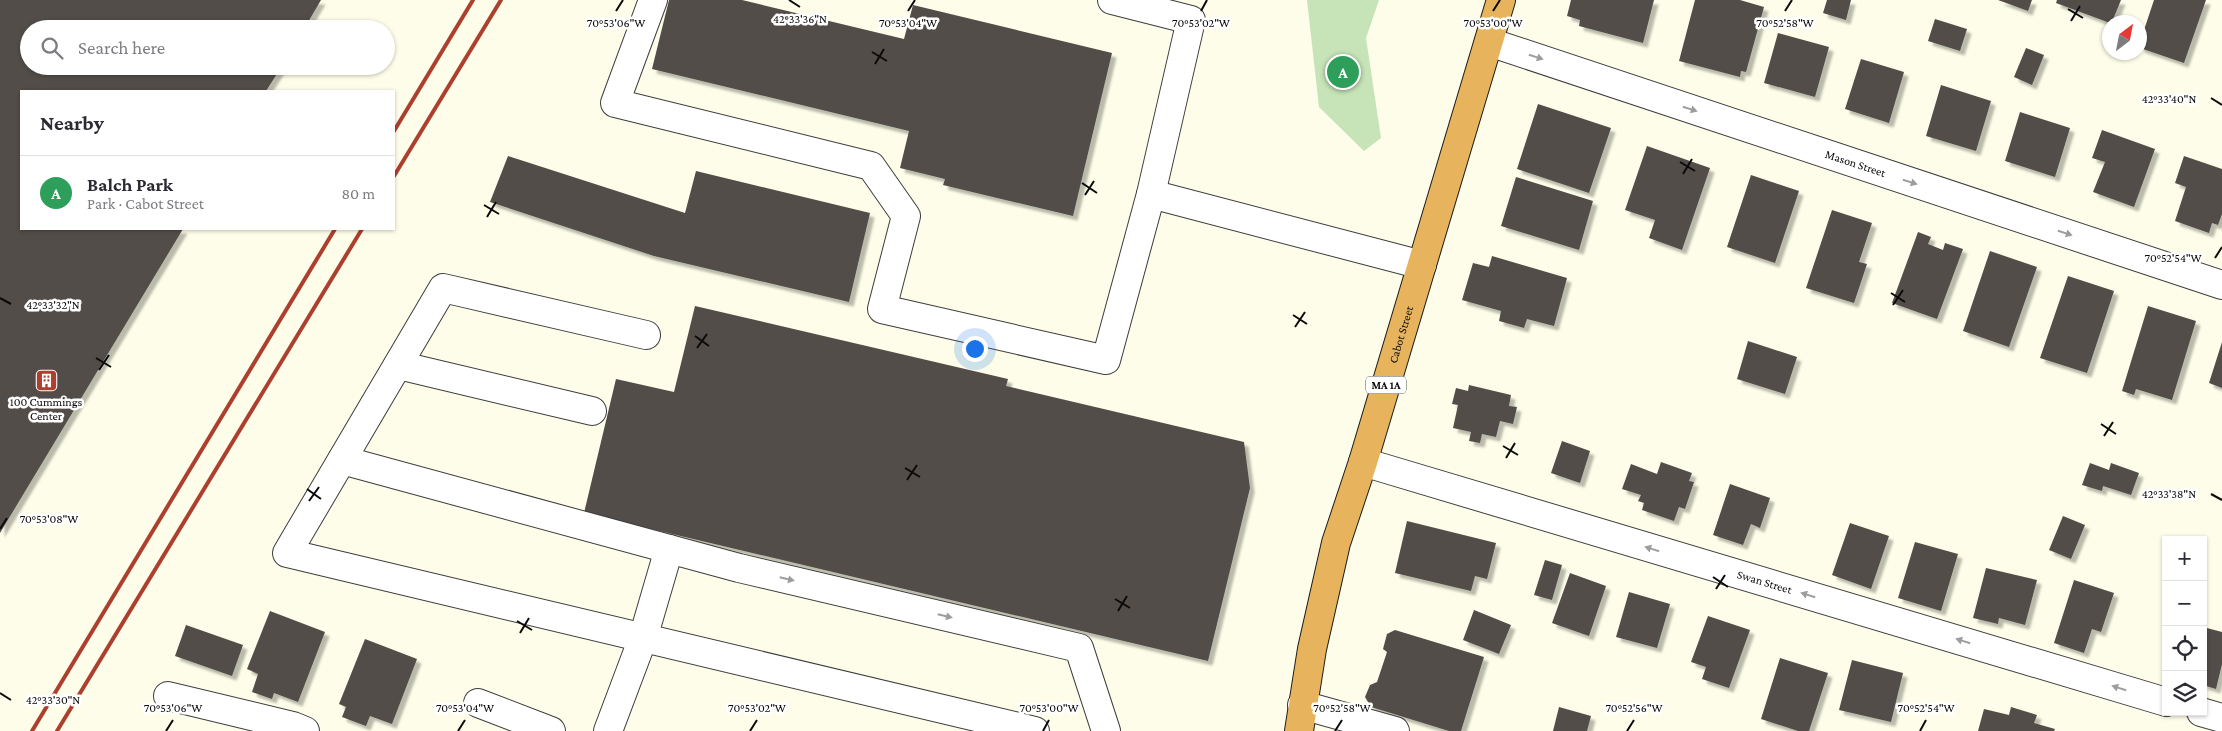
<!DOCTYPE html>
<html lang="en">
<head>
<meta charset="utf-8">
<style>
  :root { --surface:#fff; --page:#f7f7f7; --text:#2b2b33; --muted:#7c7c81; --line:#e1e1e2; --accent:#2563eb }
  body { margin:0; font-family:"Crimson Pro",serif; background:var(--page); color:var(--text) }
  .controls { position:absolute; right:15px; bottom:15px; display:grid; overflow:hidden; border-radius:0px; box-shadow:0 1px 4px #0004 }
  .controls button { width:45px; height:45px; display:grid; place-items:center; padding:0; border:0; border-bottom:1px solid var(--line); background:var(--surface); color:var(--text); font:25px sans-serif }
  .compass { position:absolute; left:2102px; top:15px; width:45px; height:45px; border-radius:50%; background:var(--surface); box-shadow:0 1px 4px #0004; rotate:32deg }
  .you { position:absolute; left:974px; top:348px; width:18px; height:18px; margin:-12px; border:4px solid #fff; border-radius:50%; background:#1a73e8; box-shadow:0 0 0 8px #1a73e833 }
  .badge { display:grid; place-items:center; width:32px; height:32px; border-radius:50%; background:var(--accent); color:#fff; font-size:16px; font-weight:700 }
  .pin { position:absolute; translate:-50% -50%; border:2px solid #fff; box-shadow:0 1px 5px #0006 }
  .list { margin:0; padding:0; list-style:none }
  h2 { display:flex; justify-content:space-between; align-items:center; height:65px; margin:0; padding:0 20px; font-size:21px }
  h2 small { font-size:16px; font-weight:400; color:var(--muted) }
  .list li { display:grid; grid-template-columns:32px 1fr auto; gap:15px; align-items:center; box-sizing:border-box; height:75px; padding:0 20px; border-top:1px solid var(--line) }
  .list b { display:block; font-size:19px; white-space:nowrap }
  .list p { margin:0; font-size:16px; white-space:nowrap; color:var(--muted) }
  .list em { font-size:16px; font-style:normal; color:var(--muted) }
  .icon { flex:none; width:28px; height:28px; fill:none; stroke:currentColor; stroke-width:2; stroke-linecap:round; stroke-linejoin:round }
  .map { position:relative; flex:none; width:2222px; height:731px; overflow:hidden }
  .search { position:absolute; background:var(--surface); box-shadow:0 1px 4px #0004; left:20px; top:20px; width:375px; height:55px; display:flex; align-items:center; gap:12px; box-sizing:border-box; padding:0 18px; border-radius:28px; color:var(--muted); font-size:19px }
  .panel { position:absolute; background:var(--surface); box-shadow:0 1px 4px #0004; left:20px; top:90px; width:375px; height:140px; border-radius:0px }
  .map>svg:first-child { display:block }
  .green { fill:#c6e4b7 }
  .building { fill:#524d48; filter:url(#shadow) }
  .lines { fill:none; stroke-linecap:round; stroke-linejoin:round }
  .minor-casing { stroke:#3d3d3d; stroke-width:30 }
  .highway-casing { stroke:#1b1b1b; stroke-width:30 }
  .minor { stroke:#fff; stroke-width:28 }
  .highway { stroke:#e7b45d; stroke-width:28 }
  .rail { stroke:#ad3f2f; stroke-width:4 }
  .oneway { fill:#9d9d9d }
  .ticks { fill:none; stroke:#0a0a0a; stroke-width:2 }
  .labels { text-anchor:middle; stroke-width:5; stroke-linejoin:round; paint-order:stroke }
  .shield { fill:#fff; stroke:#545454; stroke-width:1 }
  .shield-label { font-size:11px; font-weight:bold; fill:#0a0a0a }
  .street-label { font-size:12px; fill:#0a0a0a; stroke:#fff }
  .poi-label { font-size:12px; fill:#0a0a0a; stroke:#fff }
  .ticks-label { font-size:12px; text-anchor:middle; fill:#0a0a0a; stroke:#fff; stroke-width:5; stroke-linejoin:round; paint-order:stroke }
</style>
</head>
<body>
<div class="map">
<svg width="2222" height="731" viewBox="0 0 2222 731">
  <defs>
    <filter id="shadow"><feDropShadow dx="4.5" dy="4.5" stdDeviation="1" flood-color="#0004"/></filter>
  </defs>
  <rect width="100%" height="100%" fill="#fdfde9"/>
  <path class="green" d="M1307,0h72l-13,38 15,100 -17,13 -45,-44z"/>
  <path class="building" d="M0,0h321l-17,29h-275v37h253l-16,25h-245v138h162l-183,304z
    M669,0h73l162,39 9,-34 199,48 -39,163 -130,-31 2,-6 -45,-11 9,-37 -257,-62z
    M1571,0h83l-11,43 -64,-17 1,-6 -13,-4z
    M1695,0h45l24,7 -18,65 -5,-1 -1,6 -61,-16z
    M1827,0h24l-5,20 -23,-7z
    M1998,0h34l-4,11z
    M2057,0h64l-9,22 -2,1 -54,-20z
    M2154,0h52l-22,63 -44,-15v-6z
    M1935,19l32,10 -7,22 -32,-10z
    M1778,33l51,14 -14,50 -51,-14z
    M2026,48l18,7 -12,30 -18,-8z
    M1861,59l43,13 -15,51 -44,-14z
    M1941,85l50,16 -15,50 -50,-15z
    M1538,104l73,24 -22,65 -72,-24z
    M2020,112l50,16 -15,49 -50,-16z
    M2102,130l53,19 -21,58 -41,-15 12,-30 -13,-4z
    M1647,146l63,22 -28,82 -33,-12 6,-18 -30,-10z
    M508,156l177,57 11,-42 174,42 -21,89 -195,-46 -164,-54z
    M2184,156l38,13v45l-4,11 -6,-2 -3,10 -34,-12 11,-34 -11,-4z
    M1751,175l48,16 -24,72 -48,-16z
    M1516,177l77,24 -14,49 -78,-24z
    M1832,210l40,13 -13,39 8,2 -13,39 -48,-15z
    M1918,232l13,5 -3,7 15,6 2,-7 18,6 -26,70 -45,-16z
    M1990,251l47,16 -28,80 -46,-16z
    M1492,256l75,22 -13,48 -27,-7 -3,9 -25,-7 2,-10 -39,-11 11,-37 16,4z
    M2068,276l46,15 -27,82 -47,-15z
    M695,306l313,73 -2,7 238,56 6,46 -42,173 -624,-148 32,-134 58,13z
    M2148,306l48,15 -24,79 -36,-11 -2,6 -12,-4z
    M1748,341l49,16 -12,37 -48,-15z
    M2222,342v46l-13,-5z
    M1469,385l42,10 -2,11 8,1 -4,17 -13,-3 -4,16 -14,-3 -2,9 -11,-2 2,-9 -18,-4 5,-23 -6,-1 4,-16 12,3z
    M1562,441l28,10 -10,32 -29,-10z
    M1661,462l31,11 -3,8 5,1 -9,27 -6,-2 -5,14 -32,-11 2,-7 -6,-2 3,-6 -19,-6 9,-25 26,10z
    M2090,463l19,7 2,-7 28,10 -8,22 -28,-9 -1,5 -20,-6z
    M1730,484l40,14 -10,30 -9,-4 -8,21 -30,-10z
    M2063,516l22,9 -14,34 -22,-9z
    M1407,521l89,22 -9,36 -12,-3 -4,15 -76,-18z
    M1850,523l39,13 -18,53 -39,-14z
    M1915,542l43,12 -17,57 -43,-13z
    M1545,560l17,5 -10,35 -18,-5z
    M1986,568l51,12 -12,45 -26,-7 -1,6 -25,-6z
    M1570,573l36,13 -17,50 -37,-13z
    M2074,580l40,13 -13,39 -9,-3 -8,24 -30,-10z
    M1629,592l41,12 -13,44 -41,-11z
    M1474,610l37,15 -12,29 -36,-14z
    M270,611l55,21 -27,70 -24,-9 -2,6 -20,-7 6,-18 -11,-5z
    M1708,616l42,14 -21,58 -27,-9 4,-12 -15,-5z
    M186,625l57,20 -11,31 -57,-20z
    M2203,627l19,5v32l-6,25 -13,-4z
    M1395,630l89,27 -23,74h-12l-78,-24 -6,-10 5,-12 7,-3 10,-30 -4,-3 4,-15z
    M365,639l52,20 -25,65 -22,-8 -4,10 -24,-9 4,-10 -7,-3z
    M1780,658l48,15 -19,58h-11l-37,-12z
    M1852,660l51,13 -12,49 -52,-12z
    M1559,707l32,9 -4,15h-34z
    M2011,707l26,8 -3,8 21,6 -1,2h-76l6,-22 25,6z"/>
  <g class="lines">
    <defs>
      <g id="minor">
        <path d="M653,0l-38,103 256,63 35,50 -24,93 224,51 45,-166 40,-174 -79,-20"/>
        <path id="s1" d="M1489,42l733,243"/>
        <path d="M1151,194l271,71"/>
        <path d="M646,335l-203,-47 -156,265 748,178"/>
        <path d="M398,365l194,46"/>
        <path d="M342,460l397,108 340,80 27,83"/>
        <path id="s2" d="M1363,462l803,240"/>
        <path d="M168,696l125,30 12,5"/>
        <path d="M478,703l73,28"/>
        <path d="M1302,705l93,26"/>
        <path d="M2201,712l21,6"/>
        <path d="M608,731l35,-93 26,-89"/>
      </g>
      <g id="highway">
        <path id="s3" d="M1299,731l13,-82 24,-106 27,-81 138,-462"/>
      </g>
    </defs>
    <use href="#minor" class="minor-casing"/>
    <use href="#highway" class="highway-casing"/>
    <use href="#minor" class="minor"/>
    <use href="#highway" class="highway"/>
    <path class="rail" d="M394,131l79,-131
      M394,176l107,-176
      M32,731l303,-502
      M57,731l305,-502"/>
  </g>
  <defs><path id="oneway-solid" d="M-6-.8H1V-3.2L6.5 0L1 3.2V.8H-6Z" transform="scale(1.25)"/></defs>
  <g class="oneway">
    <use href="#oneway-solid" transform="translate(1536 57) rotate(18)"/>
    <use href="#oneway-solid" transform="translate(1690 109) rotate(18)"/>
    <use href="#oneway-solid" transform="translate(1910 182) rotate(18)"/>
    <use href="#oneway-solid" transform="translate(2065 233) rotate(18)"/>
    <use href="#oneway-solid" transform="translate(1652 549) rotate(-163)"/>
    <use href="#oneway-solid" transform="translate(787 579) rotate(13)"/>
    <use href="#oneway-solid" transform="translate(1808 595) rotate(-163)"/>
    <use href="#oneway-solid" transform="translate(945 616) rotate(13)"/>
    <use href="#oneway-solid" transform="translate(1963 641) rotate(-163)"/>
    <use href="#oneway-solid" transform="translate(2119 688) rotate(-163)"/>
  </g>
  <path class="ticks" d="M789,0l11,7M2068,9l15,9M616,11l7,-11M908,11l7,-11M1201,11l6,-11M1493,11l7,-11M1785,11l7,-11M2071,21l9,-15M872,52l15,9M875,64l9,-15M2211,98l11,7M1680,162l15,9M1683,174l9,-15M1082,183l15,10M1085,195l9,-14M484,205l15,9M487,217l9,-15M2215,258l7,-11M1891,293l14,9M0,298l11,6M1893,305l10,-15M1293,315l14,9M1295,327l10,-15M695,336l14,10M697,348l10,-14M96,358l15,9M99,370l10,-15M2101,424l15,10M2104,436l9,-14M1503,446l15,9M1506,458l9,-15M905,468l15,9M907,480l10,-15M307,489l14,10M2211,494l11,6M309,501l10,-14M0,529l7,-11M1713,577l15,10M1716,589l9,-14M1115,599l15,9M1118,611l9,-15M517,621l15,9M520,633l9,-15M0,693l11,7M166,731l7,-11M458,731l7,-11M750,731l7,-11M1043,731l6,-11M1335,731l7,-11M1627,731l7,-11M1920,731l6,-11"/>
  <defs>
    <symbol id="building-square" viewBox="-11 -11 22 22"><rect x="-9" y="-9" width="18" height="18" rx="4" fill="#ad3f2f" stroke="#fff"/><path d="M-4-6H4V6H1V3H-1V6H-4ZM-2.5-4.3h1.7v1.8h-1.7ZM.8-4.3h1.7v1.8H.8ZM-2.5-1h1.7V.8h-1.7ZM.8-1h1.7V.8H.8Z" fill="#fff"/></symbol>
  </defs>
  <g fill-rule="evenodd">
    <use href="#building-square" x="34" y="368" width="25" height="25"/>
  </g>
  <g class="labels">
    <rect class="shield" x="1366" y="376.5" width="40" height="17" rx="4"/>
    <g class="shield-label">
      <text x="1386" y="389">MA 1A</text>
    </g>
    <g class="street-label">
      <text dy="4" stroke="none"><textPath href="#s1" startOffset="386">Mason Street</textPath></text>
      <text dy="4" stroke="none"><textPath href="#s3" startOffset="410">Cabot Street</textPath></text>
      <text dy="4" stroke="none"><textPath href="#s2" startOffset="419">Swan Street</textPath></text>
    </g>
    <g class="poi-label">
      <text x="46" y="406">100 Cummings<tspan x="46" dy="14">Center</tspan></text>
    </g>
  </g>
  <g class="ticks-label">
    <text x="800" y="23">42°33'36"N</text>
    <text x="616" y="27">70°53'06"W</text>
    <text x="908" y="27">70°53'04"W</text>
    <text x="1201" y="27">70°53'02"W</text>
    <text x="1493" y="27">70°53'00"W</text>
    <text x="1785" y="27">70°52'58"W</text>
    <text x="2169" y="103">42°33'40"N</text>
    <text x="2173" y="262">70°52'54"W</text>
    <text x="53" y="309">42°33'32"N</text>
    <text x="2169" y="498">42°33'38"N</text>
    <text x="49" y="523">70°53'08"W</text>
    <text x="53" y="704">42°33'30"N</text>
    <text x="173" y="712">70°53'06"W</text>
    <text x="465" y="712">70°53'04"W</text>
    <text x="757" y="712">70°53'02"W</text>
    <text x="1049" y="712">70°53'00"W</text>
    <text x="1342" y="712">70°52'58"W</text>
    <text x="1634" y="712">70°52'56"W</text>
    <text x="1926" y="712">70°52'54"W</text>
  </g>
</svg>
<div class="controls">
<button>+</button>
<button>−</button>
<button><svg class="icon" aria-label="locate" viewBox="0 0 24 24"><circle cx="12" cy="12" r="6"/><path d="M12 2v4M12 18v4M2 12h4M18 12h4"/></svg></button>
<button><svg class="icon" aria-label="layers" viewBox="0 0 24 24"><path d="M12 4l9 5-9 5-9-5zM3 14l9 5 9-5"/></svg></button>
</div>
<svg class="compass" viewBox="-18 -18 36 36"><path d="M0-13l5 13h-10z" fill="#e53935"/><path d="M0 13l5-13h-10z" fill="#7c7c81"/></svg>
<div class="you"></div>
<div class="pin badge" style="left:1343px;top:72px;background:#2e9e5b">A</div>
<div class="search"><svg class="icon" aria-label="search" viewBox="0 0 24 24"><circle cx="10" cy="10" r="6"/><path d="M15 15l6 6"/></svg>Search here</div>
<section class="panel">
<h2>Nearby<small></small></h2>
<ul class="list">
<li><span class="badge" style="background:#2e9e5b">A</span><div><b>Balch Park</b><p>Park · Cabot Street</p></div><em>80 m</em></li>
</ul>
</section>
</div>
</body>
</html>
